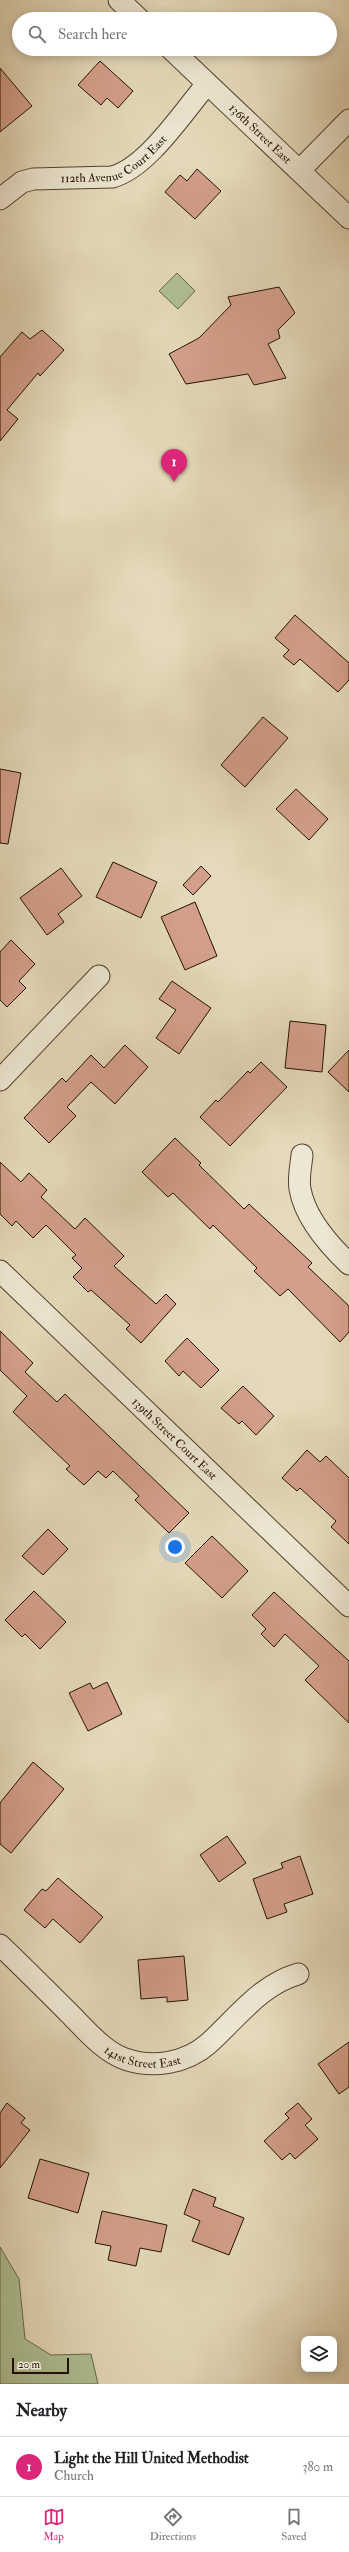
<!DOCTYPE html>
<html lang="en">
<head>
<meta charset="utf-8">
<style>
  :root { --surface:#fff; --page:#f2f2f2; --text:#202124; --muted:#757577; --line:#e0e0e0; --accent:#db2777 }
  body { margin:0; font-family:"IM FELL Double Pica",serif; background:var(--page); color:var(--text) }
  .controls { position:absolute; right:12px; bottom:12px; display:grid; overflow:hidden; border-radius:8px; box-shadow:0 2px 10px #0003 }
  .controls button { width:36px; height:36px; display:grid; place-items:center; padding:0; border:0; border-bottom:1px solid var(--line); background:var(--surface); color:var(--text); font:20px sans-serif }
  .scale { position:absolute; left:12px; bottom:10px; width:57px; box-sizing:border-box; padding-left:4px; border:2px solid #241103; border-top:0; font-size:11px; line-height:14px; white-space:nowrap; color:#241103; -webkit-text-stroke:3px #ede6d2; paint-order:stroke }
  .you { position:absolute; left:175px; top:1547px; width:14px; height:14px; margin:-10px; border:3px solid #fff; border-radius:50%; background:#1a73e8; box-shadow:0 0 0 6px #1a73e833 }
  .badge { display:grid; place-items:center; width:26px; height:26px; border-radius:50%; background:var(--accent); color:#fff; font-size:13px; font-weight:700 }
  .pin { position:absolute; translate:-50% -33px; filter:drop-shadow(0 1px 2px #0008) }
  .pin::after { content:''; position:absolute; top:21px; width:14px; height:12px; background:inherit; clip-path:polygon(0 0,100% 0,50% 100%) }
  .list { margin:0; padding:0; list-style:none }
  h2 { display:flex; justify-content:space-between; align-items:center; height:52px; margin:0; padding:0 16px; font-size:17px }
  h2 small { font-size:13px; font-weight:400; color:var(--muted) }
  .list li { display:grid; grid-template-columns:26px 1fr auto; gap:12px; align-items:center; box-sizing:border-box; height:60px; padding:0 16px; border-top:1px solid var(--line) }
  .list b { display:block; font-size:15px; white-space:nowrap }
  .list p { margin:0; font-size:13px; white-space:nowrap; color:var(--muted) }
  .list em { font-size:13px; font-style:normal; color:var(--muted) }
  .icon { flex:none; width:22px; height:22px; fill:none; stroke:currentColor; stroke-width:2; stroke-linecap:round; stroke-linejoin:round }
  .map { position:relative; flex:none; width:349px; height:2384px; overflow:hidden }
  .search { position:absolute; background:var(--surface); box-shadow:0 2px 10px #0003; left:12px; right:12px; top:12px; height:44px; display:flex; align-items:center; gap:10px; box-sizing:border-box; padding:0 14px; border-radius:22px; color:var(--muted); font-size:15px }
  .sheet { height:112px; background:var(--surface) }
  nav { display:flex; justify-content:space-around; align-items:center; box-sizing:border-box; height:56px; border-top:1px solid var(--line); background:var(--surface); font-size:11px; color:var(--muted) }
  nav a { display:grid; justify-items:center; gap:2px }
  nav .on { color:var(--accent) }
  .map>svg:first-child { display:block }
  .green { fill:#aec094; stroke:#69684c }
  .building { fill:#d39f8a; stroke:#241103 }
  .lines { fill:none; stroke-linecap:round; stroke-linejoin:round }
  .minor-casing { stroke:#544330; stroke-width:23 }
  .minor { stroke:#ede6d2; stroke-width:21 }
  .labels { text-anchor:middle; stroke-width:4; stroke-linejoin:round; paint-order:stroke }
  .street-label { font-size:12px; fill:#241103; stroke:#ede6d2 }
</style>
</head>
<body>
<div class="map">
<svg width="349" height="2384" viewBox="0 0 349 2384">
  <rect width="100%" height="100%" fill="#e4d9b9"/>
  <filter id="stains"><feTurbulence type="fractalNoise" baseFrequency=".005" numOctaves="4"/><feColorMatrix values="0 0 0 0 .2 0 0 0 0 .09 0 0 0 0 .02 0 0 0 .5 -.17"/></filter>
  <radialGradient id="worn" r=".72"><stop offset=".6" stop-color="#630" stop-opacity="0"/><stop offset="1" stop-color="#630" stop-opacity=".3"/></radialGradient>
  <path class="green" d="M177,273l18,18 -17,18 -19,-18z
    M0,2247l19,32 6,60 26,16 40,-1 7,30h-98z"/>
  <path class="building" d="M100,61l33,30 -15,17 -11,-10 -6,7 -23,-20z
    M0,68l32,38 -32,26z
    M197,169l24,22 -26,28 -30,-27 15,-17 7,6z
    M279,287l16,26 -17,17 2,8 -12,6 18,34 -32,7 -6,-11 -62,10 -17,-30 30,-16 32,-33 -3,-8z
    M42,330l22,20 -24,26 -2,-3 -31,37 11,9 -18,22v-84l22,-25 8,7z
    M295,615l54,48v17l-11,12 -38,-33 -6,6 -11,-9 6,-6 -14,-12z
    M263,717l25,21 -43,49 -24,-22z
    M0,769l21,4 -13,71 -8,-1z
    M296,789l32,30 -19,21 -33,-31z
    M113,862l44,20 -16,36 -45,-21z
    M201,866l10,10 -18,19 -10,-10z
    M61,868l21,28 -24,18 6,8 -17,13 -27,-37z
    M195,902l22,54 -32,14 -24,-53z
    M11,940l24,24 -16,17 7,7 -19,19 -7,-7v-48z
    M172,981l39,27 -32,46 -23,-16 20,-28 -17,-11z
    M290,1021l36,4 -4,47 -37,-4z
    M125,1045l23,22 -33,37 -24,-22 -24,25 9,9 -27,27 -25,-25 38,-40 4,4 25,-27 13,13z
    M349,1050v42l-21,-20z
    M261,1062l26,25 -57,59 -30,-29 16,-17 2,2 30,-31 2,2z
    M175,1138l26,25 -2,2 45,44 5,-5 63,59 -4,4 41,39v26l-9,10 -52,-53 -8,7 -26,-25 3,-3 -44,-43 -3,4 -37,-36 -5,4 -26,-25z
    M0,1162l21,20 8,-9 18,17 -6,7 34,32 10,-11 39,38 -10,10 42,38 10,-10 10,10 -35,39 -15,-14 4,-4 -39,-35 -3,2 -15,-15 9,-9 -10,-10 4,-3 -30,-30 -13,13 -17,-17 -4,5 -12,-12z
    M0,1331l33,32 -8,9 32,30 8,-8 124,119 -20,20 -34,-33 4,-4 -26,-25 -7,7 -8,-7 -14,14 -18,-16 4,-3 -57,-54 14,-16 -27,-26z
    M187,1338l32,32 -18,18 -18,-17 -4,5 -14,-15z
    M243,1386l31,30 -18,19 -14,-14 -3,3 -18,-16z
    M307,1450l13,12 6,-6 23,22v66l-18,-17 5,-6 -36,-33 -3,3 -15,-13z
    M48,1529l20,20 -25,26 -21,-19z
    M212,1536l36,35 -26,27 -37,-35z
    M34,1591l32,31 -26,27 -15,-15 -3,3 -17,-17z
    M274,1592l75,69v62l-44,-43 14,-14 -34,-32 -11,13 -13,-13 5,-5 -14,-14z
    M107,1682l15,32 -34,17 -19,-38 21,-10 3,6z
    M33,1762l31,27 -53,64 -11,-9v-41z
    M227,1836l19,27 -27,19 -19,-27z
    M300,1856l13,38 -29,10 3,8 -20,7 -14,-40 30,-11 -2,-5z
    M58,1878l45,39 -23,26 -27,-24 -8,9 -21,-18 18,-21 4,2z
    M184,1956l4,44 -21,2v-5l-26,2 -3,-39z
    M349,2042v45l-10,7 -21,-30z
    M7,2103l18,15 -4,5 9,7 -30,38v-55z
    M298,2103l14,16 -7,6 13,14 -23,20 -5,-6 -8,7 -18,-19 25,-23 -4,-4z
    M40,2159l49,14 -11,40 -50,-15z
    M193,2189l23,9 -3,8 31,12 -15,37 -37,-14 8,-20 -16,-7z
    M102,2211l65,14 -6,27 -21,-4 -4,18 -28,-6 3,-14 -16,-3z"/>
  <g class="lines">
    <defs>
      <g id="minor">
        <path d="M119,0l20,19"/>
        <path id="s1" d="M171,49l178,169"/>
        <path d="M300,170l49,-50"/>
        <path id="s2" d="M0,199l22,-17 11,-3 79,-2c35,-9 71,-65 95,-93"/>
        <path d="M0,1080l99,-104"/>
        <path d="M302,1155c-1,10 -4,24 -2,34 5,29 28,55 49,75"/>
        <path id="s3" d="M0,1271l349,335"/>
        <path id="s4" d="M0,1945c23,22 46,45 69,68 16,16 35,39 56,46 28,10 61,4 83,-15 29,-26 52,-59 90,-70"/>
      </g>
    </defs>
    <use href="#minor" class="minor-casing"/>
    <use href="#minor" class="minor"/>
  </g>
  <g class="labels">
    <g class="street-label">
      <text dy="4" stroke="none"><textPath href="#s1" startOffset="123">136th Street East</textPath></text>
      <text dy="4" stroke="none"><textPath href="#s2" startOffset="126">112th Avenue Court East</textPath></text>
      <text dy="4" stroke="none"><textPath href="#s3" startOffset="242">139th Street Court East</textPath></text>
      <text dy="4" stroke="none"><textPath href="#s4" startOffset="187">141st Street East</textPath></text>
    </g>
  </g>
  <rect width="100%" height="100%" filter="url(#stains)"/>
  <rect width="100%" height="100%" fill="url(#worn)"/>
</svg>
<div class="controls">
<button><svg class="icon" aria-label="layers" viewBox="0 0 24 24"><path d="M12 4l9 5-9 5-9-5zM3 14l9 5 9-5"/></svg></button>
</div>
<div class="scale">20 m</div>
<div class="you"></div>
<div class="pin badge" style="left:174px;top:482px">1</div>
<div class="search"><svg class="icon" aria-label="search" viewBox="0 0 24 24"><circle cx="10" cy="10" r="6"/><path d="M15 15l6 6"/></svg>Search here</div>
</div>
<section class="sheet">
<h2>Nearby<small></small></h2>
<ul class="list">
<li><span class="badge">1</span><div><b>Light the Hill United Methodist</b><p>Church</p></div><em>380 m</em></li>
</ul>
</section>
<nav>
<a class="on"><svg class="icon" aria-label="map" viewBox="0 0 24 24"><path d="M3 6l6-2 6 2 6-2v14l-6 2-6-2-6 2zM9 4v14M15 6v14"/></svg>Map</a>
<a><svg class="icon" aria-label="directions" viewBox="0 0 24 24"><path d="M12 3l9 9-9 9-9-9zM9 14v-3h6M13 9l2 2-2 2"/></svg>Directions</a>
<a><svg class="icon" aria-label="saved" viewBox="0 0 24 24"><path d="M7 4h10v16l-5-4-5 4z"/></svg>Saved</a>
</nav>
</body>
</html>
